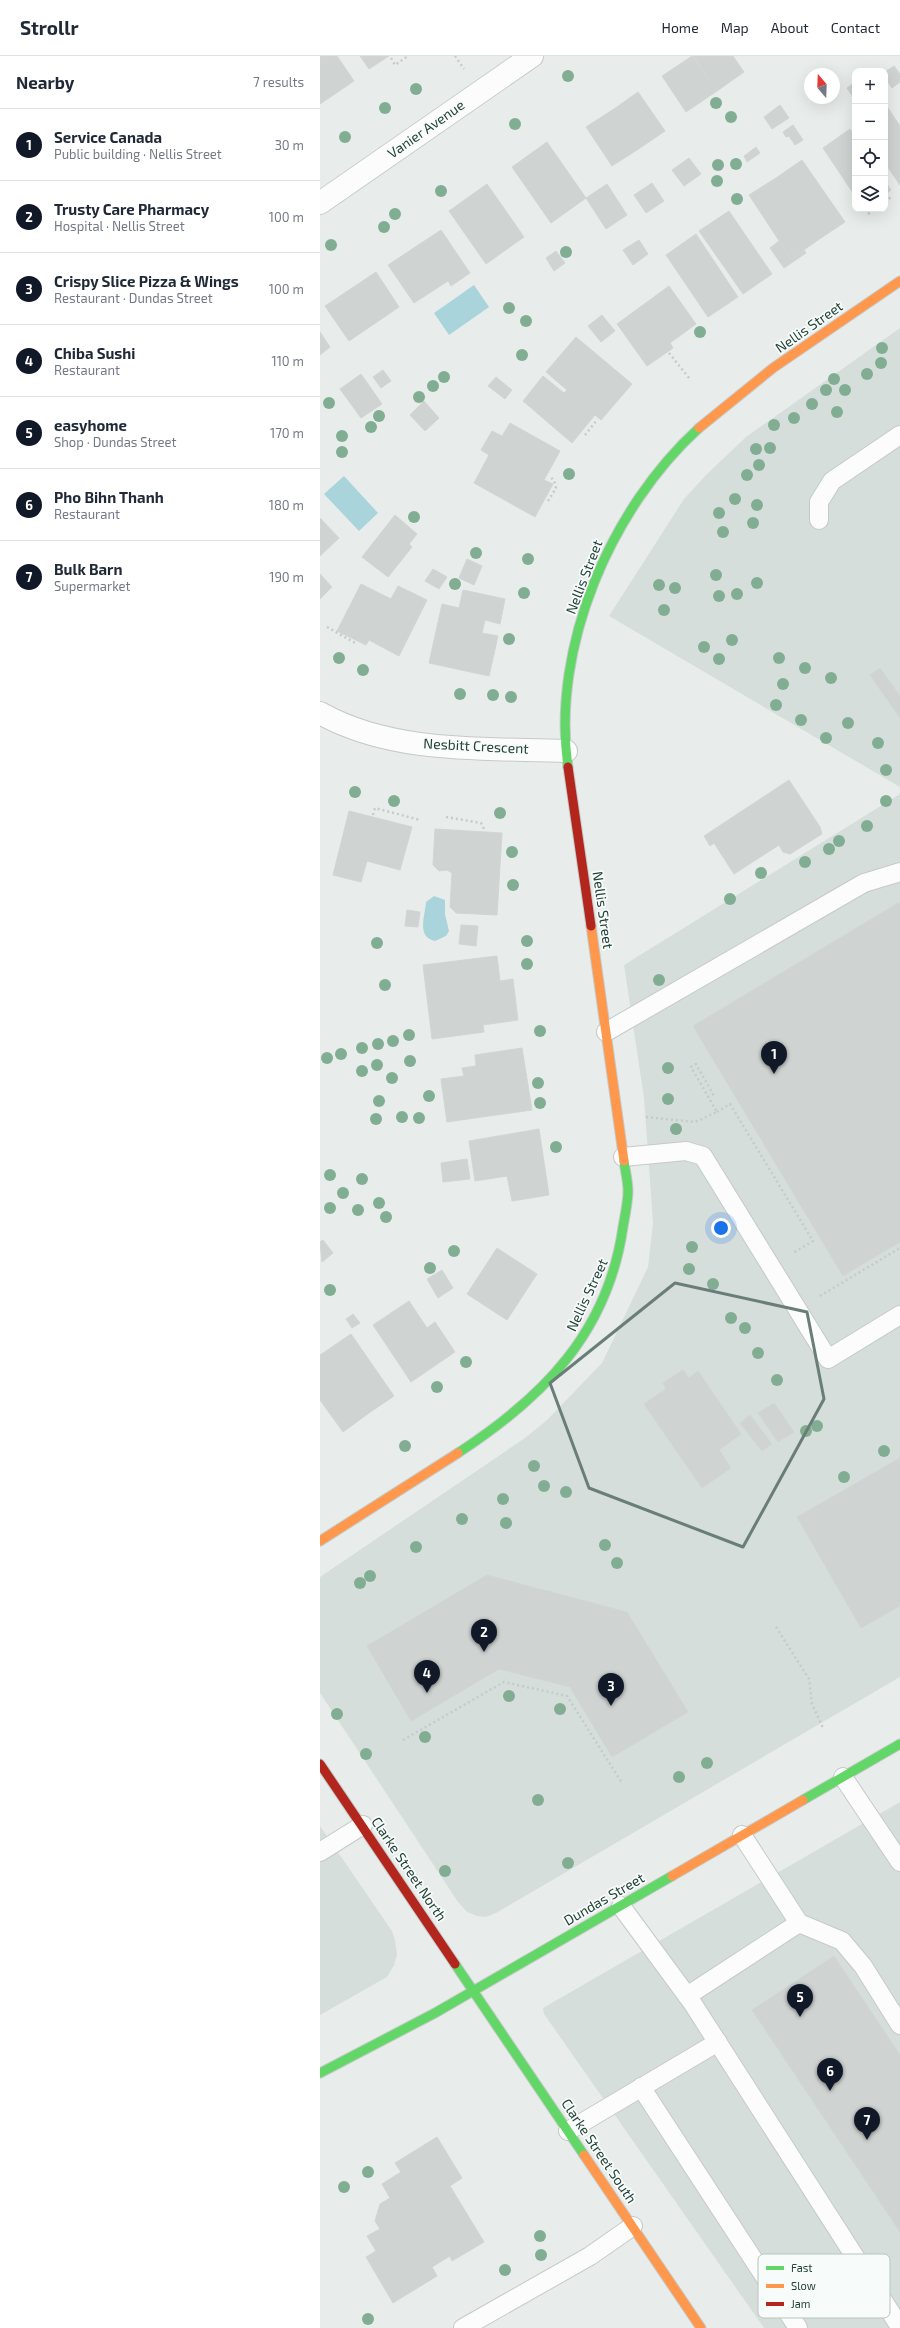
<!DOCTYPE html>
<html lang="en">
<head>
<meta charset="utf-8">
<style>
  :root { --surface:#fff; --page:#f2f2f3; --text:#1f2937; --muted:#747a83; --line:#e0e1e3; --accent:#111827 }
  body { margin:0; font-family:"Exo 2",sans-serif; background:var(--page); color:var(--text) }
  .controls { position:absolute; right:12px; top:12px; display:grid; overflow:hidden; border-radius:8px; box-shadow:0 4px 16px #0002 }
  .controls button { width:36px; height:36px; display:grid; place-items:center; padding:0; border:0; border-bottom:1px solid var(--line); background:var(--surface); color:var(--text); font:20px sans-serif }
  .compass { position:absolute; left:484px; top:12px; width:36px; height:36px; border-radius:50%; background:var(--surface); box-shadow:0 4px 16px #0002; rotate:341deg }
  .you { position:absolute; left:401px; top:1172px; width:14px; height:14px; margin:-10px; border:3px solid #fff; border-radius:50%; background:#1a73e8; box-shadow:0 0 0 6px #1a73e833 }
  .badge { display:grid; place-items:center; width:26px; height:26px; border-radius:50%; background:var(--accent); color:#fff; font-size:13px; font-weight:700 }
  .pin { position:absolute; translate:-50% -33px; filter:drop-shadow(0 1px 2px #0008) }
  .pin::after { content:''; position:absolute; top:21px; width:14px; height:12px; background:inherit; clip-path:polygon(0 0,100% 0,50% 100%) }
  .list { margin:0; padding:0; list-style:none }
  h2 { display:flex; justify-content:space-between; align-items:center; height:52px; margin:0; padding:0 16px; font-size:17px }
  h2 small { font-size:13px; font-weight:400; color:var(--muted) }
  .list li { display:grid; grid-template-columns:26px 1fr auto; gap:12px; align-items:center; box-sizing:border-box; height:72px; padding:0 16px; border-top:1px solid var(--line) }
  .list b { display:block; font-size:15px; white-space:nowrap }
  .list p { margin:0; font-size:13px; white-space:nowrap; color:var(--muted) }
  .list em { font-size:13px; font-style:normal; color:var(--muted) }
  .icon { flex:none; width:22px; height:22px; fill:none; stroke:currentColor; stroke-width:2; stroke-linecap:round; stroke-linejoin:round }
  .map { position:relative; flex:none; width:580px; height:2272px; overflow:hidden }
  header { display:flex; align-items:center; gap:24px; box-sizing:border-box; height:56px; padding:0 20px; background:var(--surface); border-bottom:1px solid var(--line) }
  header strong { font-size:19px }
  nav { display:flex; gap:22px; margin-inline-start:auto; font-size:14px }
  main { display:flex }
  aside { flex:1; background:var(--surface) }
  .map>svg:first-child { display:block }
  .built { fill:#d6dedb }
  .water { fill:#a9d4db }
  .building { fill:#cfd4d2; stroke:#d1d6d4 }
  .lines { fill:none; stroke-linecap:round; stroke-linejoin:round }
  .lane-casing { stroke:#c5cac8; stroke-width:20 }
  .street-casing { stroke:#c5cac8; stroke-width:24 }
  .fast-casing { stroke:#c3cbc8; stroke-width:11 }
  .slow-casing { stroke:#c3cbc8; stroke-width:11 }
  .jam-casing { stroke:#c3cbc8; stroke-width:11 }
  .path { stroke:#c3ccca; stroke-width:2.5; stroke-dasharray:2 3; stroke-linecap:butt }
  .lane { stroke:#fcfcfc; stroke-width:18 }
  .street { stroke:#fcfcfc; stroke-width:22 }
  .fast { stroke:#63d668; stroke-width:9 }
  .slow { stroke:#ff974d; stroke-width:9 }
  .jam { stroke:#b3261e; stroke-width:9 }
  .tree { fill:#81ae93 }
  .marked { fill:none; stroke:#697e78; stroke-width:3; stroke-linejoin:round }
  .labels { text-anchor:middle; stroke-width:3.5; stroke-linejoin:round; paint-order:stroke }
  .street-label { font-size:14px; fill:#24423a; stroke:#f7fbf9 }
  .key { fill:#f7fbf9; stroke:#b8c4c0; stroke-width:1 }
  .key-label { font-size:11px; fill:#24423a }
</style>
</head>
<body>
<header>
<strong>Strollr</strong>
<nav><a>Home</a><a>Map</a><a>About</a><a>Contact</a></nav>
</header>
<main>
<aside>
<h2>Nearby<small>7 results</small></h2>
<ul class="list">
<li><span class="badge">1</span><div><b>Service Canada</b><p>Public building · Nellis Street</p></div><em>30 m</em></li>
<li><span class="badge">2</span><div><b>Trusty Care Pharmacy</b><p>Hospital · Nellis Street</p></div><em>100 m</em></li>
<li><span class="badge">3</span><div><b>Crispy Slice Pizza &amp; Wings</b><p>Restaurant · Dundas Street</p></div><em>100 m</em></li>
<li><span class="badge">4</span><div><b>Chiba Sushi</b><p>Restaurant</p></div><em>110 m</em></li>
<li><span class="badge">5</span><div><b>easyhome</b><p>Shop · Dundas Street</p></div><em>170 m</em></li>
<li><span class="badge">6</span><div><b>Pho Bihn Thanh</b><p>Restaurant</p></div><em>180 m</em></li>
<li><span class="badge">7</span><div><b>Bulk Barn</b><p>Supermarket</p></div><em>190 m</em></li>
</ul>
</aside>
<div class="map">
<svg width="580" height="2272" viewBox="0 0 580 2272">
  <rect width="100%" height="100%" fill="#e8edeb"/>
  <path class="built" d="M580,272v459l-291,-171 75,-117 22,-24 40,-38z
    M580,738v883l-404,236 -10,4 -9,-1 -10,-4 -9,-10 -138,-209v-116l205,-139 22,-18 55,-57 46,-96 5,-44 -9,-125 -20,-133z
    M580,1746v526h-136l-220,-314 -1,-6z
    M0,1770l72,105 3,9 2,15 -3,10 -7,12 -67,38z"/>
  <path class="water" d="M154,229l15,22 -40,28 -15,-22z
    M24,420l34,37 -19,18 -35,-37z
    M114,840l11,4v14l4,17 -3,5 -11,5c-19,-4 -10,-25 -9,-39z"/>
  <path class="building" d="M0,0h17l17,25 -34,23z
    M40,0h29l-20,13z
    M372,0l25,35 -31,21 -24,-36z
    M373,0h40l11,16 -27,19z
    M574,10l6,8v8l-8,6 -7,-10v-6z
    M535,26v18l-8,-12z
    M318,36l27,39 -25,17 -26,-39z
    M460,49l9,13 -17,11 -8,-12z
    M566,49l14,21v59l-15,-22z
    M294,53l26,39 -28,18 -26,-39z
    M473,69l10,15 -8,5 -6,-9 -3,1 -3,-5z
    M530,73l5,8v59l-32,-48z
    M227,86l39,56 -35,25 -39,-56z
    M436,91l4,6 -13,9 -3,-6z
    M369,102l12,16 -17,12 -12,-16z
    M482,104l43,62 -27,18 -42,-62z
    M456,122l42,62 -27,19 -42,-64z
    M565,125l6,9 -6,5z
    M332,127l12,18 -18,12 -12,-18z
    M167,128l37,53 -38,27 -37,-53z
    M287,128l20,31 -21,14 -20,-31z
    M409,155l43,63 -29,20 -44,-63z
    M121,174l29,43 -19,13 -3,-5 -34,22 -26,-38z
    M376,178l42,63 -30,20 -42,-62z
    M319,184l9,14 -15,11 -10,-15z
    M459,185l12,18 13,-9 2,3 -22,15 -14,-20z
    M236,195l9,12 -11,8 -8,-13z
    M56,216l23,35 -50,34 -24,-35z
    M349,230l27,38 -26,19 3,5 -26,18 -30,-42z
    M282,259l13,16 -14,11 -13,-16z
    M0,276l10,15 -10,8z
    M256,281l56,47 -31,36 -6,-5 -23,28 -49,-42 20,-25 21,17 3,-3 -21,-18z
    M63,314l8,11 -10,7 -8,-11z
    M41,318l21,30 -21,14 -21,-29z
    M176,321l16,13 -7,9 -17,-13z
    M104,345l15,17 -14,13 -15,-16z
    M190,367l50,28 -16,29 9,4 -18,33 -61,-34 15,-28 -8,-5 11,-19 10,5z
    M75,459l22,19 -8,10 3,3 -24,30 -26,-20z
    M0,462l19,20 -19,18z
    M147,503l15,7 -8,19 -15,-7z
    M113,513l14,8 -8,12 -14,-8z
    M0,518l12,13 -12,12z
    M41,528l30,15 7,-13 29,14 -28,56 -30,-16 -3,5 -29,-14z
    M143,534l42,9 -5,25 -15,-4 -3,13 16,3 -9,40 -60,-13 13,-59 17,4z
    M560,612l20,28v22l-30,-43z
    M469,724l31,47 2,7 -32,20 -7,-2 -4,-7 -45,29 -20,-31 -4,3 -6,-10z
    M29,755l63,16 -12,43 -33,-9 -6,21 -28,-7z
    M115,773l67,4 -5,82 -41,-2 -6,-6 2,-34 -5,-3 -8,1 -6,-6z
    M578,847h2v339l-57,34 -150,-250z
    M87,854l13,2 -2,15 -13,-1z
    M141,869l17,1 -2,20 -17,-2z
    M177,900l3,25 13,-2 5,41 -35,5 1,7 -52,7 -9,-74z
    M202,992l10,62 -85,12 -6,-43 23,-3 -2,-8 14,-2 -1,-11z
    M219,1073l10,66 -37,6 -5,-25 -32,5 -6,-40z
    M147,1103l3,20 -27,3 -2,-19z
    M3,1184l10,13 -11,9 -2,-20z
    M177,1192l40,26 -30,46 -40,-26z
    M122,1214l11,18 -15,10 -11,-19z
    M89,1245l18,27 8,-6 20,30 -44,30 -38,-57z
    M33,1258l7,9 -8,5 -6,-9z
    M31,1278l43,62 -25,17 -43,-62z
    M6,1295l43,62 -26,19 -23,-32v-45z
    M363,1314l6,8 9,-7 43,63 -22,16 12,18 -29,20 -58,-84 22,-15 -3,-6z
    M454,1347l20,29 -16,10 -20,-29z
    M430,1359l22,29 -10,7 -22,-28z
    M580,1402v148l-39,22 -64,-111z
    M167,1519l140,37 61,100 -76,45 -42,-70 -71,-18 -88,52 -44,-75z
    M514,1900l66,99v177l-148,-222z
    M117,2081l25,41 -12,8 34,56 -32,19 -2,-5 -18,11 5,9 -44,27 -27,-46 10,-6 -9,-15 13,-7 -5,-8 5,-17 10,-6 -8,-14 19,-12 -6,-9z"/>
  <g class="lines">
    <defs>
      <path id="lane" d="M499,464v-18l13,-21 68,-46
        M286,976l258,-149 36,-11
        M303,1101l63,-6 17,5 125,203 72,-44
        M523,1721l57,85
        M0,1796l43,-27
        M301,1850l72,98 207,323
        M479,1867l43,18 21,25 37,59
        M367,1940l112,-73 -57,-88
        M321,2031l157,241
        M248,2075l150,-89
        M143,2272l127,-72 43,-30"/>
      <path id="street" d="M0,147l212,-147
        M0,657c73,41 165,35 246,38"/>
      <path id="fast" d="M248,711c-17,-120 43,-259 131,-339
        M138,1397c86,-56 150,-121 165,-226 2,-12 5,-25 5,-36 0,-10 -3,-21 -4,-30
        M483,1744l97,-56
        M135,1908l129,191
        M0,2017l115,-60 237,-137"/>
      <path id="slow" d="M379,372l74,-60 127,-87
        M271,870l33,235
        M0,1485l138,-88
        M352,1820l131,-76
        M264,2099l117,173"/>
      <path id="jam" d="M248,711l23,159
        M0,1708l135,200"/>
    </defs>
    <use href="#lane" class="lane-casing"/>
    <use href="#street" class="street-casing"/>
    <use href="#fast" class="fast-casing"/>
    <use href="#slow" class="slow-casing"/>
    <use href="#jam" class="jam-casing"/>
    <path class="path" d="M135,0l9,13
      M71,2l4,7 13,-9
      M565,146l6,-5
      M548,158l7,-5
      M349,297l20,25
      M265,379l12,-15
      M228,445l8,-13 -2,-8 -4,-3
      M7,571l30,17
      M53,759l2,-7 45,12
      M126,761l35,6 3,6
      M397,1056l13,-8 83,137 -20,12
      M326,1061l49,5 22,-10 -26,-45 5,-3 18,32
      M500,1240l80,-48
      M456,1571l33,52 3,25 11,24
      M83,1684l101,-58 63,14 55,87"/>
    <use href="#lane" class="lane"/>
    <use href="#street" class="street"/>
    <use href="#fast" class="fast"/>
    <use href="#slow" class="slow"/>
    <use href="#jam" class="jam"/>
  </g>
  <g class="tree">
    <circle cx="248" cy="20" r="6"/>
    <circle cx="96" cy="33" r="6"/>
    <circle cx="396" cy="47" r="6"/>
    <circle cx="65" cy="52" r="6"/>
    <circle cx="411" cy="61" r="6"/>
    <circle cx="195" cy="68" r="6"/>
    <circle cx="25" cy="81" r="6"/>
    <circle cx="416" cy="108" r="6"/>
    <circle cx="398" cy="109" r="6"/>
    <circle cx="397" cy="125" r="6"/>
    <circle cx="121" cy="135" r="6"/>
    <circle cx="417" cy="143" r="6"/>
    <circle cx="75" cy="158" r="6"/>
    <circle cx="64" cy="171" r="6"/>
    <circle cx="11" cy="189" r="6"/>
    <circle cx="246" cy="196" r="6"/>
    <circle cx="189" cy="252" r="6"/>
    <circle cx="206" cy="265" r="6"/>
    <circle cx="380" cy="276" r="6"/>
    <circle cx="562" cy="292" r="6"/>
    <circle cx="202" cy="299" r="6"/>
    <circle cx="561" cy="307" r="6"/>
    <circle cx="547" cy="318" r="6"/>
    <circle cx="124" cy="321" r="6"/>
    <circle cx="514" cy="323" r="6"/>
    <circle cx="113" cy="330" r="6"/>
    <circle cx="506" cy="334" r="6"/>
    <circle cx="525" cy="334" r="6"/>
    <circle cx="99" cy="341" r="6"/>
    <circle cx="9" cy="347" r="6"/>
    <circle cx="492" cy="348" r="6"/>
    <circle cx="517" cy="356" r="6"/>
    <circle cx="59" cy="360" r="6"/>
    <circle cx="474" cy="362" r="6"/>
    <circle cx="454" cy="369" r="6"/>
    <circle cx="51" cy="371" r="6"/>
    <circle cx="22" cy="380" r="6"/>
    <circle cx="450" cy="392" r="6"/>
    <circle cx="436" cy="393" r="6"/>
    <circle cx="22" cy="396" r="6"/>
    <circle cx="439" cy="409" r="6"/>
    <circle cx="249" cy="418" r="6"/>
    <circle cx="427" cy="419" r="6"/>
    <circle cx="415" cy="443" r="6"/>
    <circle cx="437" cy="449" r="6"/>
    <circle cx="399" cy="457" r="6"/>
    <circle cx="94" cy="461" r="6"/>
    <circle cx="433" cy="467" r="6"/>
    <circle cx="403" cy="476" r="6"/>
    <circle cx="156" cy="497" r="6"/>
    <circle cx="208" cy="503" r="6"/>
    <circle cx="396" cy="519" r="6"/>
    <circle cx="437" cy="527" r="6"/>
    <circle cx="135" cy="528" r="6"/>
    <circle cx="339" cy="529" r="6"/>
    <circle cx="355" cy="532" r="6"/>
    <circle cx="204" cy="537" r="6"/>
    <circle cx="417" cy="538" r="6"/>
    <circle cx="399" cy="540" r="6"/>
    <circle cx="344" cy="554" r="6"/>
    <circle cx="189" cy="583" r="6"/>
    <circle cx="412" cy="584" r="6"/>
    <circle cx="384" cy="591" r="6"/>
    <circle cx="19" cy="602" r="6"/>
    <circle cx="459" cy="602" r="6"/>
    <circle cx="399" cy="603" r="6"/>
    <circle cx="485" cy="612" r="6"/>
    <circle cx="43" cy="614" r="6"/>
    <circle cx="511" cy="622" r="6"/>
    <circle cx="463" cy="628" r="6"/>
    <circle cx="140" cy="638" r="6"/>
    <circle cx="173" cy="639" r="6"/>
    <circle cx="191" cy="641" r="6"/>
    <circle cx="456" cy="649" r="6"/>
    <circle cx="481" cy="664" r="6"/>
    <circle cx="528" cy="667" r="6"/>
    <circle cx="506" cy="682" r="6"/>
    <circle cx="558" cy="687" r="6"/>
    <circle cx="566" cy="714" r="6"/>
    <circle cx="35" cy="736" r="6"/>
    <circle cx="74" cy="745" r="6"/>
    <circle cx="566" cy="745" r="6"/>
    <circle cx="180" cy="757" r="6"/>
    <circle cx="547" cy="770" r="6"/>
    <circle cx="519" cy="785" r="6"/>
    <circle cx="509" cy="793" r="6"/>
    <circle cx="192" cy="796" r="6"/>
    <circle cx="485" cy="806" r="6"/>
    <circle cx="441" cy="817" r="6"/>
    <circle cx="193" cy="829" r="6"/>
    <circle cx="410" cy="843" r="6"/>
    <circle cx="207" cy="885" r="6"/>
    <circle cx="57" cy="887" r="6"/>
    <circle cx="207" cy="908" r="6"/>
    <circle cx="339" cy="924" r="6"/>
    <circle cx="65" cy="929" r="6"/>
    <circle cx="220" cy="975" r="6"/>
    <circle cx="89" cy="979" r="6"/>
    <circle cx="73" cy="985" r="6"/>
    <circle cx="58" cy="988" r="6"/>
    <circle cx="42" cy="992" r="6"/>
    <circle cx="21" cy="998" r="6"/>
    <circle cx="7" cy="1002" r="6"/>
    <circle cx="90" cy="1005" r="6"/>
    <circle cx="57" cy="1009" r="6"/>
    <circle cx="348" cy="1012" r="6"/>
    <circle cx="42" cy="1015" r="6"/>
    <circle cx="72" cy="1022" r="6"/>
    <circle cx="218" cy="1027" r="6"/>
    <circle cx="109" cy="1040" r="6"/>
    <circle cx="348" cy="1043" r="6"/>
    <circle cx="59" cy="1045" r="6"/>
    <circle cx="220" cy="1047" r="6"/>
    <circle cx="82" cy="1061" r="6"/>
    <circle cx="99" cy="1062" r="6"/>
    <circle cx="56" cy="1063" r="6"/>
    <circle cx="356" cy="1073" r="6"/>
    <circle cx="236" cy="1091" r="6"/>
    <circle cx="10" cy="1119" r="6"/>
    <circle cx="42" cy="1123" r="6"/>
    <circle cx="23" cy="1137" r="6"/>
    <circle cx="59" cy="1147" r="6"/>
    <circle cx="10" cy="1152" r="6"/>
    <circle cx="38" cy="1154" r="6"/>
    <circle cx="66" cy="1161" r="6"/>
    <circle cx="372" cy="1191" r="6"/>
    <circle cx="134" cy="1195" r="6"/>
    <circle cx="110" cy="1212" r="6"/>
    <circle cx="369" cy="1213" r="6"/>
    <circle cx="393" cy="1228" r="6"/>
    <circle cx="10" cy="1234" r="6"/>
    <circle cx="411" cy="1262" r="6"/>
    <circle cx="425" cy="1272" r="6"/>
    <circle cx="438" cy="1297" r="6"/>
    <circle cx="146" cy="1306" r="6"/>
    <circle cx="457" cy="1324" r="6"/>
    <circle cx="117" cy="1331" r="6"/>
    <circle cx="497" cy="1370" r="6"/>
    <circle cx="486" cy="1375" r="6"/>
    <circle cx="85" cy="1390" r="6"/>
    <circle cx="564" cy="1395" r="6"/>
    <circle cx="214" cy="1410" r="6"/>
    <circle cx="524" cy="1421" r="6"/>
    <circle cx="224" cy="1430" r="6"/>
    <circle cx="246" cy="1436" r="6"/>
    <circle cx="183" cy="1443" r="6"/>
    <circle cx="142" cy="1463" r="6"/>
    <circle cx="186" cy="1467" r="6"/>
    <circle cx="285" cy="1489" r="6"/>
    <circle cx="96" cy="1491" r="6"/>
    <circle cx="297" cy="1507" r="6"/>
    <circle cx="50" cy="1520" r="6"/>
    <circle cx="40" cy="1527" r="6"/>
    <circle cx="189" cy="1640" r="6"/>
    <circle cx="240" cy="1653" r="6"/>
    <circle cx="17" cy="1658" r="6"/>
    <circle cx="105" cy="1681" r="6"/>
    <circle cx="46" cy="1698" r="6"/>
    <circle cx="387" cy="1707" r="6"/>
    <circle cx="359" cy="1721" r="6"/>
    <circle cx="218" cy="1744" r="6"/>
    <circle cx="248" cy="1807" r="6"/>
    <circle cx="125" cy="1815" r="6"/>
    <circle cx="48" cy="2116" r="6"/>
    <circle cx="24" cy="2131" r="6"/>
    <circle cx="220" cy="2180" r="6"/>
    <circle cx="221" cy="2199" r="6"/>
    <circle cx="185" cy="2214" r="6"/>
    <circle cx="48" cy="2263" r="6"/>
  </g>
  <path class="marked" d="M355,1227l132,29 17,87 -81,148 -154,-59 -39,-105z"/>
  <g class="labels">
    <g class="street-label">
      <text transform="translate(106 73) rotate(-35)" y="5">Vanier Avenue</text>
      <text transform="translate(489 271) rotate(-35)" y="5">Nellis Street</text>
      <text transform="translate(264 521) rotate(-69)" y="5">Nellis Street</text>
      <text transform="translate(156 690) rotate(3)" y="5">Nesbitt Crescent</text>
      <text transform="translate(283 854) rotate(82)" y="5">Nellis Street</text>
      <text transform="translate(267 1239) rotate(-65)" y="5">Nellis Street</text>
      <text transform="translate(89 1813) rotate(56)" y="5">Clarke Street North</text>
      <text transform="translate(284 1843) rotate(-30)" y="5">Dundas Street</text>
      <text transform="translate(279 2095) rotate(56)" y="5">Clarke Street South</text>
    </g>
  </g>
  <rect x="438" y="2198" width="132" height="64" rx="6" class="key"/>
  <rect x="446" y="2210" width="18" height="4" fill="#63d668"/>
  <rect x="446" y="2228" width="18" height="4" fill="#ff974d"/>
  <rect x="446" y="2246" width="18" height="4" fill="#b3261e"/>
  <g class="key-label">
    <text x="471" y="2216">Fast</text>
    <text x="471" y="2234">Slow</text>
    <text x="471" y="2252">Jam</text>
  </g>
</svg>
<div class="controls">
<button>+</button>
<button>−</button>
<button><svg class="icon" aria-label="locate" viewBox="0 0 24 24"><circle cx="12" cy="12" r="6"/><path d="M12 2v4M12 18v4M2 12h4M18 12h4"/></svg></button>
<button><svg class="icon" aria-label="layers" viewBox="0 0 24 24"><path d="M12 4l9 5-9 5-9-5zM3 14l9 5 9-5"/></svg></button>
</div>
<svg class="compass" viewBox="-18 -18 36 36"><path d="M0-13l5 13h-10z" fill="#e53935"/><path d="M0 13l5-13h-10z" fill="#747a83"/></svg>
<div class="you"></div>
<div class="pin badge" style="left:454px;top:1018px">1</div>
<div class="pin badge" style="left:164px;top:1596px">2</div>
<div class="pin badge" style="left:291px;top:1650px">3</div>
<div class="pin badge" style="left:107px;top:1637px">4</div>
<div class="pin badge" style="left:480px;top:1961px">5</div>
<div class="pin badge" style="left:510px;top:2035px">6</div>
<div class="pin badge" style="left:547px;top:2084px">7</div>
</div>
</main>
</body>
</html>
